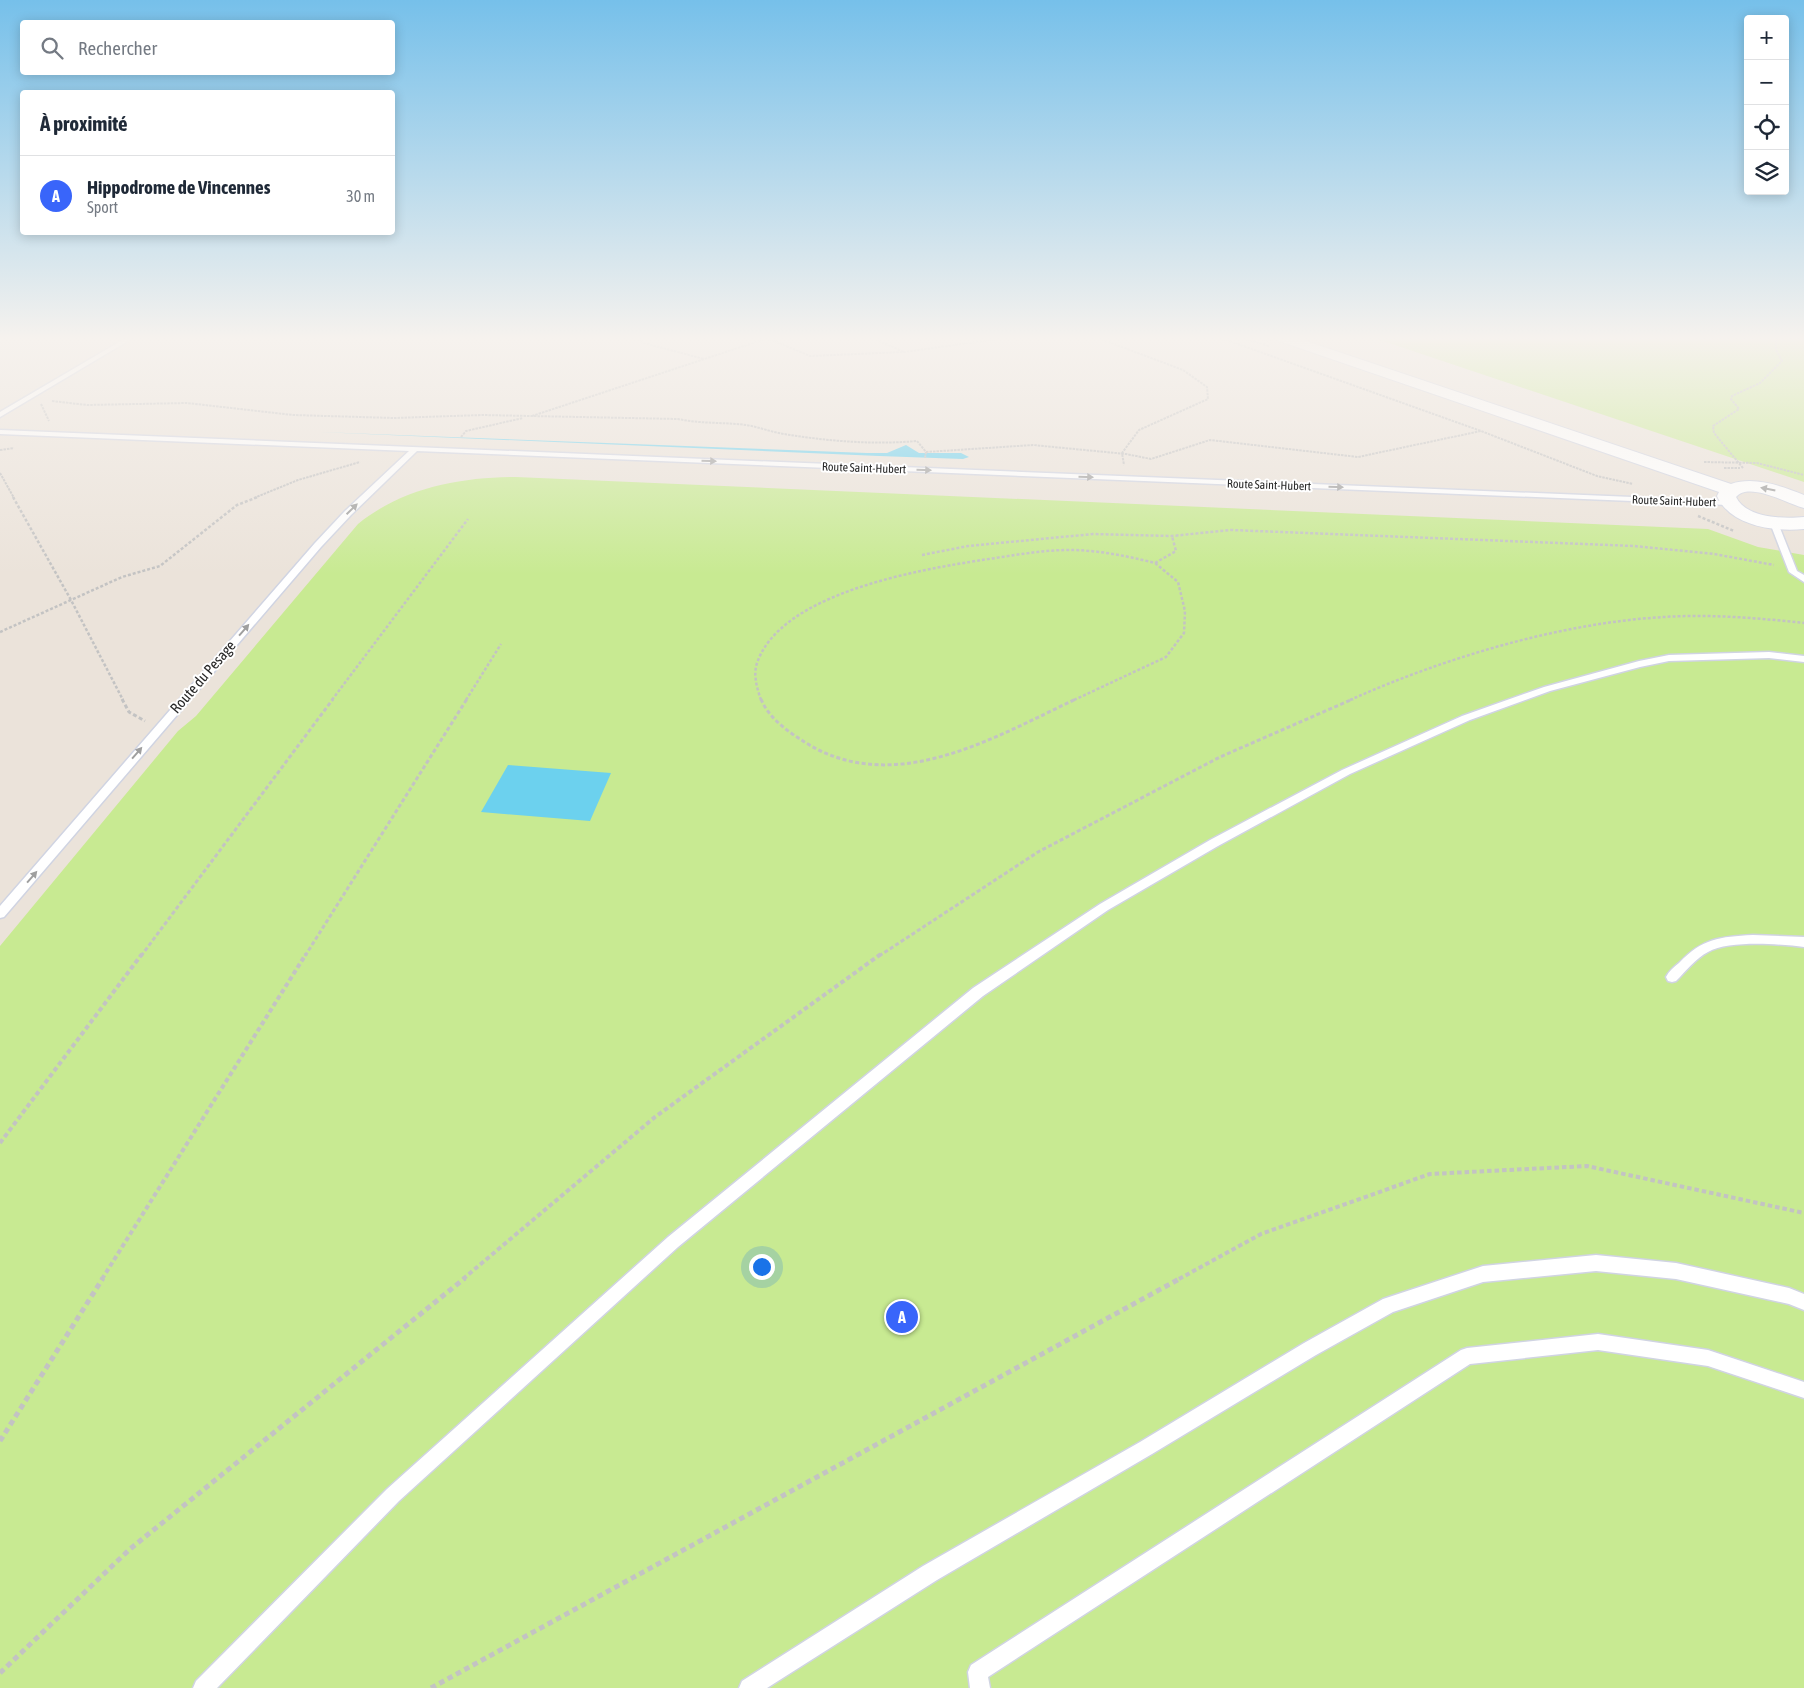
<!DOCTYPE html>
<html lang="fr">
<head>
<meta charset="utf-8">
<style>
  :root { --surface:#fff; --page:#f2f2f3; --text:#1f2937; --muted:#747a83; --line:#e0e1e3; --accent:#3965fa }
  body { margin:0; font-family:"Asap Condensed",sans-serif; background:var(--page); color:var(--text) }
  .controls { position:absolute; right:15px; top:15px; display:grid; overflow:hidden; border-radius:5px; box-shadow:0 2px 12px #0003 }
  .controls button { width:45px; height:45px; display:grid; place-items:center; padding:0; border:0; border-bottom:1px solid var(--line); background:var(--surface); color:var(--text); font:25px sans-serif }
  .you { position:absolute; left:761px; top:1266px; width:18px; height:18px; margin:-12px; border:4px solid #fff; border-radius:50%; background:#1a73e8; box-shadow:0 0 0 8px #1a73e833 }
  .badge { display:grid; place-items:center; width:32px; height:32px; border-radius:50%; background:var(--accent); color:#fff; font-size:16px; font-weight:700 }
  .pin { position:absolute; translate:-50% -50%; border:2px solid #fff; box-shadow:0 1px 5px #0006 }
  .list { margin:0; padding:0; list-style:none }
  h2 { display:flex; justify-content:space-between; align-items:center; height:65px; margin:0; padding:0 20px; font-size:21px }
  h2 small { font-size:16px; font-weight:400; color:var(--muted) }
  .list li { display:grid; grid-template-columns:32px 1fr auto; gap:15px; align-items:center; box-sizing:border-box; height:80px; padding:0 20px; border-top:1px solid var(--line) }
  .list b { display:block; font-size:19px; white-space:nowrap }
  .list p { margin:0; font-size:16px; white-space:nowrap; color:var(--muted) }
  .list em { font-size:16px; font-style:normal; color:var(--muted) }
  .icon { flex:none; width:28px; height:28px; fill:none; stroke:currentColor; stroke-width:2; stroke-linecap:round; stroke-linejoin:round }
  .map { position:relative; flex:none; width:1804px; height:1688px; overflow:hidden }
  .search { position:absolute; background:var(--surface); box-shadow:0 2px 12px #0003; left:20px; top:20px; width:375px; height:55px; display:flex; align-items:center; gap:12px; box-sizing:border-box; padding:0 18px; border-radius:5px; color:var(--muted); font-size:19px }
  .panel { position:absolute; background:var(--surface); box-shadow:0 2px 12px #0003; left:20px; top:90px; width:375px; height:145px; border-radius:5px }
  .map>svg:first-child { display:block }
  .pitch { fill:#c8ea92 }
  .water { fill:#6cd1ee }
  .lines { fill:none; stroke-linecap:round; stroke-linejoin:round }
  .lane-casing { stroke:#d0d4e2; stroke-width:3 }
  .secondary-casing { stroke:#d0d4e2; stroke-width:2 }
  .path-far4 { stroke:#c3c3c3; stroke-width:2; stroke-dasharray:2.5 1; stroke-linecap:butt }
  .path-far3 { stroke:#c3c3c3; stroke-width:2.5; stroke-dasharray:3 2; stroke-linecap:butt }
  .path-far2 { stroke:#c3c3c3; stroke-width:3; stroke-dasharray:4 2.5; stroke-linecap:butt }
  .path-far1 { stroke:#c3c3c3; stroke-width:4; stroke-dasharray:4.5 3; stroke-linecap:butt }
  .path { stroke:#c3c3c3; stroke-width:5; stroke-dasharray:5.5 4; stroke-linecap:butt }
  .lane { fill:#fff; fill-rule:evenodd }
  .secondary { fill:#fff; fill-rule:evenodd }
  .oneway { fill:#9f9f9f }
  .labels { text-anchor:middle; stroke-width:4; stroke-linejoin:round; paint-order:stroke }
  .far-street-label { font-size:12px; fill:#292929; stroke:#fff }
  .street-label { font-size:15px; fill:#292929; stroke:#fff }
</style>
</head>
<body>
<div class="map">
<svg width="1804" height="1688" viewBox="0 0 1804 1688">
  <rect width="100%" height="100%" fill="#ebe3da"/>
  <path class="pitch" d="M1374,338h430v144z
    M516,477l1192,52 50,18 46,8v1133h-1804v-742l178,-215 18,-15 162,-192c44,-36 103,-47 158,-47z"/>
  <path class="water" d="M319,432l548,21h20l19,-8 13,8h42l8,4 -6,2 -84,-3z
    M508,765l103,8 -21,48 -109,-9z"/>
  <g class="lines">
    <defs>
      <path id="lane" d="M126,338h7l-133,79v-5z
        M0,430l1728,71 4,2 -4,2 -1311,-54 -66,64 -30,32 -317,370 -4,1v-12l315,-363 30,-32 64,-60 -409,-17z
        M1771,521l7,2 19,48 7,4v7l-15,-10 -19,-49z
        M1769,652l35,4v6l-35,-4 -100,3 -29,6 -90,24 -80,29 -120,54 -132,72 -110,64 -125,86 -305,251 -279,254 -182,187h-24l3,-7 191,-192 281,-252 305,-249 127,-84 110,-64 132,-70 120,-54 82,-29 95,-26 30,-6z
        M1753,935l51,2v10c-24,-3 -75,-7 -96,5 -12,6 -22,19 -32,29l-4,1 -4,-1 -2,-4c3,-6 8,-10 13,-14 24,-25 40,-26 74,-28z
        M1596,1255l80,8 113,25 15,6v16l-15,-6 -113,-25 -80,-8 -113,11 -90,30 -77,43 -164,99 -215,126 -170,108h-28l3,-7 181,-115 217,-124 164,-99 79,-44 100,-33z
        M1598,1334l110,16 96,32v16l-96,-32 -110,-16 -128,14 -482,313 2,11h-20l-2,-16 3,-7 490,-315 6,-2z"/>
      <path id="secondary" d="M1277,338h20l434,146c23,-8 51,2 73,11v13c-16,-4 -55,-27 -68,-11 10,21 47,22 68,20v12c-30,3 -74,-3 -87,-33l2,-4 -440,-151z"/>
    </defs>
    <use href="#lane" class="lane-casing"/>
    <use href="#secondary" class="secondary-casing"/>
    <path class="path-far4" d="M634,338l10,5 60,16
      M767,338l43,18 94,-4 101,-14
      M872,338l32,14
      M1098,338l85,32 24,17 1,12 -69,31 -17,23 2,12
      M1221,338l260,93 116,45 36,8
      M1243,338l26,8
      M1259,338l9,3
      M1411,338h47
      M52,401l35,4 100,-2 106,12 101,3 88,-3 196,4c23,5 46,3 68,6 13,2 25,7 38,9 43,7 89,11 133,7l9,11 -1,6
      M41,404l8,17
      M532,416l236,-78
      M461,437l5,-6 57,-13
      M0,450l14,-2
      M926,452l107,-7 93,9 25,5 59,-19 148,17 123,-26
      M1704,462l53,1 47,12
      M1724,468h16
      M1743,468l-29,-35 -1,-7 26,-17 -8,-10 1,-3 28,-13 22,-22 -6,-11v-12
      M0,473l14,25
      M254,498l44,-18 62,-18"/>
    <path class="path-far3" d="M13,497l58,103 52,100
      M1698,516l36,15
      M922,555l46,-9 125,-12 79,2 59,-6 403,16 80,8 60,11
      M1155,563l21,-12 -4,-15
      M0,632l122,-55 38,-11 77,-61 21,-8
      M332,700l136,-181
      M466,700l35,-56
      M761,700c-4,-12 -8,-25 -4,-37 24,-70 161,-93 225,-103 29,-4 58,-10 87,-10 29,0 58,6 86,13
      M1074,700l92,-43 18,-24 1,-22 -7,-29 -23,-19
      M1350,700c94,-42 210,-77 314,-83 46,-3 94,1 140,6"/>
    <path class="path-far2" d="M122,699l7,13 16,9
      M761,699c7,18 26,32 42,42 89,58 190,-3 273,-42
      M141,956l192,-257
      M305,956l162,-257
      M879,956l159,-104 182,-95 133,-58"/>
    <path class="path-far1" d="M0,1143l142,-189
      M102,1279l204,-325
      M463,1279l192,-162 226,-163
      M1179,1279l82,-45 169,-60 157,-8 217,47"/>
    <path class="path" d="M0,1441l103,-163
      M0,1673l130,-124 335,-271
      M431,1688l750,-410"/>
    <use href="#lane" class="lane"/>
    <use href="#secondary" class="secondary"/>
  </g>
  <defs><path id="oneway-solid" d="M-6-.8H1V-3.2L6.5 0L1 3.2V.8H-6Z" transform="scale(1.25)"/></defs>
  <g class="oneway">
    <use href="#oneway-solid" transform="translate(709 461) rotate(2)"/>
    <use href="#oneway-solid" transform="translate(924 470) rotate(2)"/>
    <use href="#oneway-solid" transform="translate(1086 477) rotate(2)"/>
    <use href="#oneway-solid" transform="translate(1336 487) rotate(2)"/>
    <use href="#oneway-solid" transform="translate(1768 489) rotate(-169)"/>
    <use href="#oneway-solid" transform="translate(352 509) rotate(-44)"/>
    <use href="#oneway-solid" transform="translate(244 630) rotate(-49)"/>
    <use href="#oneway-solid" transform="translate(137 753) rotate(-49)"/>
    <use href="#oneway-solid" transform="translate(32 877) rotate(-49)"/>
  </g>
  <linearGradient id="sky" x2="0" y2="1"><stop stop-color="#76c0ea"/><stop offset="0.59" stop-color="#f6f2ee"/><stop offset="1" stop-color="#f6f2ee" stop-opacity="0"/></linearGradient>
  <rect width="1804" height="574" fill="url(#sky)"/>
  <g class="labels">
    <g class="far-street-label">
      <text transform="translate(864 468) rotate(2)" y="4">Route Saint-Hubert</text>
      <text transform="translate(1269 485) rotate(2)" y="4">Route Saint-Hubert</text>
      <text transform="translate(1674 501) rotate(2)" y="4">Route Saint-Hubert</text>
    </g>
    <g class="street-label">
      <text transform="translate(203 677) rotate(-49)" y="5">Route du Pesage</text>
    </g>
  </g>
</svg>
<div class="controls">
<button>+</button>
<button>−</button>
<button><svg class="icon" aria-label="locate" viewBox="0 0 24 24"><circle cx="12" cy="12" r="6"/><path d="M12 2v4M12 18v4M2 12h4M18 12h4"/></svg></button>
<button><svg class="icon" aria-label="layers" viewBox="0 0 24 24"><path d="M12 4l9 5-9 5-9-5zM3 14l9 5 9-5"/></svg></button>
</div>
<div class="you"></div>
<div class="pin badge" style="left:902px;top:1317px">A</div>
<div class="search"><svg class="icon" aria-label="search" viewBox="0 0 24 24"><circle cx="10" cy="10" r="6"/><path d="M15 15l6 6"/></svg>Rechercher</div>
<section class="panel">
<h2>À proximité<small></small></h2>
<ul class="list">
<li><span class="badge">A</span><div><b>Hippodrome de Vincennes</b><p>Sport</p></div><em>30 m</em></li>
</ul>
</section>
</div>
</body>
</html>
